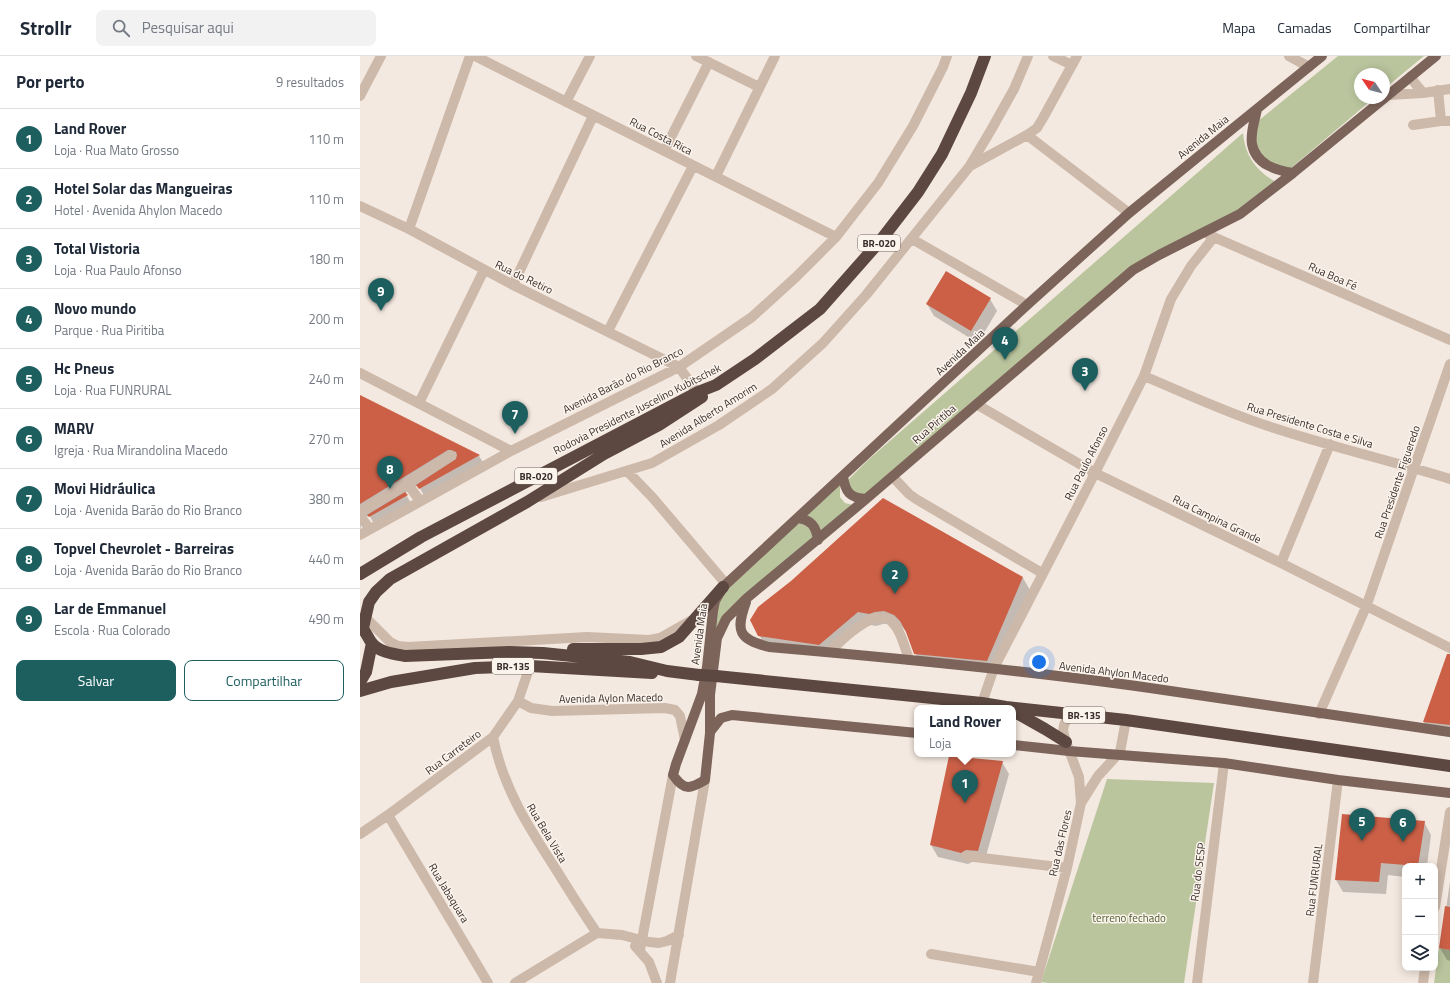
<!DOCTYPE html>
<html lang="pt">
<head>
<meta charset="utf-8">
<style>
  :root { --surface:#fff; --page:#f2f2f3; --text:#1f2937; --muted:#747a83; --line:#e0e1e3; --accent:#1d5e5f }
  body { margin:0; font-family:"Titillium Web",sans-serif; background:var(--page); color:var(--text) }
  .controls { position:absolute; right:12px; bottom:12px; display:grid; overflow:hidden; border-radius:8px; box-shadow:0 2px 10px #0003 }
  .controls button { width:36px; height:36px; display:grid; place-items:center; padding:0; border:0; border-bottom:1px solid var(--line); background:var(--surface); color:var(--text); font:20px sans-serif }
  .compass { position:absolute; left:994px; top:12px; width:36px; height:36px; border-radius:50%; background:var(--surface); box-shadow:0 2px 10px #0003; rotate:305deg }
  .you { position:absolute; left:679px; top:606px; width:14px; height:14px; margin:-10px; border:3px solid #fff; border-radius:50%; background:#1a73e8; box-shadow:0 0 0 6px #1a73e833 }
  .badge { display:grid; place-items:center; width:26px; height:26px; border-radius:50%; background:var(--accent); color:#fff; font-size:13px; font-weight:700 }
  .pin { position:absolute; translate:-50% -33px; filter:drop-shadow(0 1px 2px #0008) }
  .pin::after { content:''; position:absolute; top:21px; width:14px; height:12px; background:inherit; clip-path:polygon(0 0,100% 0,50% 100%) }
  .popup { position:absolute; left:554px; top:649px; width:102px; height:52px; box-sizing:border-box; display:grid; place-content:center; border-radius:8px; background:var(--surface); filter:drop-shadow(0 1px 3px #0005); font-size:13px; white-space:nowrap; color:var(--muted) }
  .popup b { font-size:15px; color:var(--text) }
  .popup::after { content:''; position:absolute; left:50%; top:100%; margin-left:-8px; border:8px solid transparent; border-top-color:var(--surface) }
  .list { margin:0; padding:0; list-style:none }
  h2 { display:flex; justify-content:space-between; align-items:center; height:52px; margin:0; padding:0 16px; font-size:17px }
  h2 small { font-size:13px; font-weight:400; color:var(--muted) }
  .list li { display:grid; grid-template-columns:26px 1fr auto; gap:12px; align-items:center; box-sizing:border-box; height:60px; padding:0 16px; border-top:1px solid var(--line) }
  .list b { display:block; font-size:15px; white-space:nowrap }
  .list p { margin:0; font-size:13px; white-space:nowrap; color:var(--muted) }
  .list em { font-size:13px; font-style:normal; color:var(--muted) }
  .actions { display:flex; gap:8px; padding:12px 16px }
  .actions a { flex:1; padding:9px 0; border:1px solid var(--accent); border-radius:8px; text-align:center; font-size:14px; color:var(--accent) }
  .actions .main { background:var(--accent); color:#fff }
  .icon { flex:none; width:22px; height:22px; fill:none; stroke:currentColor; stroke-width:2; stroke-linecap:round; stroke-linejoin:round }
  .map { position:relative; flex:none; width:1090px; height:927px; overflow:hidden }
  header { display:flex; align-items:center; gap:24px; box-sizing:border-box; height:56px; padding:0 20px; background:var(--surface); border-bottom:1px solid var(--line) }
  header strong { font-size:19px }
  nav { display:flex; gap:22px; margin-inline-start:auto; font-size:14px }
  .search { width:280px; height:36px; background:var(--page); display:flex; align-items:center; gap:10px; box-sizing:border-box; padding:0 14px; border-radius:8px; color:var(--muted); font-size:15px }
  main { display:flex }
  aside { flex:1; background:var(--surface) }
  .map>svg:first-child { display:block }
  .green { fill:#bac59e }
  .shadow { fill:#0003 }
  .building { fill:#cb6047 }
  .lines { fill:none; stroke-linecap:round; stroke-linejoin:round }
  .minor { stroke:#cdb9aa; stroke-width:10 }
  .major { stroke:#7d645b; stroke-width:10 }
  .highway { stroke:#5c4841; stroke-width:12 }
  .highway-bridge { stroke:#5c4841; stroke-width:12 }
  .labels { text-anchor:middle; stroke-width:3; stroke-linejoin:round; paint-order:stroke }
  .shield { fill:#fbf4ed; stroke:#756964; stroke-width:1 }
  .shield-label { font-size:10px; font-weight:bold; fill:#3b2e2a }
  .street-label { font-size:11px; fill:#3b2e2a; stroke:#fbf4ed }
  .park-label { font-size:11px; fill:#4c5a2c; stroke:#fbf4ed }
</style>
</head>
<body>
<header>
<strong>Strollr</strong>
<div class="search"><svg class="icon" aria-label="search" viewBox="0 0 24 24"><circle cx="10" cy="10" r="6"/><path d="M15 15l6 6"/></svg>Pesquisar aqui</div>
<nav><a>Mapa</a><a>Camadas</a><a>Compartilhar</a></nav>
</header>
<main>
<aside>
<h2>Por perto<small>9 resultados</small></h2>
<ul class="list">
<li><span class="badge">1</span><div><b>Land Rover</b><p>Loja · Rua Mato Grosso</p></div><em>110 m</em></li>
<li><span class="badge">2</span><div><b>Hotel Solar das Mangueiras</b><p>Hotel · Avenida Ahylon Macedo</p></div><em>110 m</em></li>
<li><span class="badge">3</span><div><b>Total Vistoria</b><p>Loja · Rua Paulo Afonso</p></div><em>180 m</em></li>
<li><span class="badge">4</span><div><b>Novo mundo</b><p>Parque · Rua Piritiba</p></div><em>200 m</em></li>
<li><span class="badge">5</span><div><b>Hc Pneus</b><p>Loja · Rua FUNRURAL</p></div><em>240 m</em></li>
<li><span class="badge">6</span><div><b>MARV</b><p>Igreja · Rua Mirandolina Macedo</p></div><em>270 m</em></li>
<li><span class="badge">7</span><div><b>Movi Hidráulica</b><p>Loja · Avenida Barão do Rio Branco</p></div><em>380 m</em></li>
<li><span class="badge">8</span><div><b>Topvel Chevrolet - Barreiras</b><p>Loja · Avenida Barão do Rio Branco</p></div><em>440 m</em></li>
<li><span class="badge">9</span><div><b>Lar de Emmanuel</b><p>Escola · Rua Colorado</p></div><em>490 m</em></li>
</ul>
<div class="actions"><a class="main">Salvar</a><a>Compartilhar</a></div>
</aside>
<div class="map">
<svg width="1090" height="927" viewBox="0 0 1090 927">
  <rect width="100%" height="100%" fill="#f4e9e0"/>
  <path class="green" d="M978,0h86l-40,33v-15h-24v24h14l-89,75 -23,-13 -8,-26 4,-13z
    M883,77c2,23 13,38 33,49l-39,32 -96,52 -279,233 -8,-3 -7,-15 21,-21z
    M480,429v12l5,6 8,2 -32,30 -15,-19z
    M440,467c8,3 12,7 14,15l-67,56 -37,51 6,-41 9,-12 68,-65z
    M747,723l107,4 -30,200h-136l-7,-1z
    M1079,892l11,2v33h-16z"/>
  <path class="shadow" d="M630,243l7,12 -19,32 -44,-27 -7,-12z
    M0,340l119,60 7,11 -61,30 -7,-12 -13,8 9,15 -38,19 -7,-12 -8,7 -1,16z
    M663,522l7,12 -36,83 -72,-7 -7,-13 -7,-20 -6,-6 -10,-4 -9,1 -7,2 -11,-2 -38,33 -61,-9 -14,-28z
    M1090,602v79l-19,-3 -7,-12z
    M642,706l7,12 -25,89 -10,-2 -6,3 -30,-7 -7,-12z
    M1064,766l7,13 -4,31h-22v11l-17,-2 -2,19 -43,-2 -7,-12z
    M1090,826v79l-3,-1 -7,-12z"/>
  <path class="building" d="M586,215l45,27 -20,33 -45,-27z
    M0,339l120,60 -61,34 -3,-4 40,-26 1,-4 -1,-3 -5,-2h-3l-88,54z
    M45,436l3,3 -39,22 -2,-2z
    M523,442l140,79 -36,84 -73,-7 -8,-22 -6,-11 -6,-6 -10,-4 -9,1 -6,2 -11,-2 -39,33 -61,-9 -8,-16 8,-13 33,-26z
    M1087,598h3v71l-27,-3z
    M589,700l54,5 -25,90 -12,-1 -5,3 -31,-8z
    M982,758l83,7 -7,45 -37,-3 -2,19 -44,-2z
    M1085,850l5,1v43l-11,-2z"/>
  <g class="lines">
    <path class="minor" d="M115,0l361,181
      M336,0l63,31
      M693,0l19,9
      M929,0l20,11
      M1051,20l3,6 9,11
      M1078,34l3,31h9
      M1029,39l34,-2 27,-4
      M0,40l21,-40
      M206,46l24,-46
      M1053,69l28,-4
      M667,79l102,78
      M304,95l45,-89
      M610,110l57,-31 10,-7 6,-10 34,-62
      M356,120l59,-120
      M0,150l49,23 104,56 166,82 22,31
      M49,173l61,-173
      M849,179l241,105
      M552,183l115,66
      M153,229l80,-169
      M248,275l85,-165
      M0,317l151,78
      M784,320c43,18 85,38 130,52 58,19 118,33 176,51
      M59,347l65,-133
      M616,348l119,69 186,90 169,85
      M267,415l26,27 73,86
      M532,420l17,18 7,5 126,74
      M47,427l13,18
      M181,441l111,-34 67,-38 53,-36 51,-46 43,-48 103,-128 22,-37 23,-41 14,-33
      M0,456l91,-56
      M0,460l10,13
      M0,479l151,-84 168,-84 73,-50 44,-40 40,-40 42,-54 35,-57 30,-59 4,-11
      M921,507l49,-119
      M5,561l25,25 8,4 10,1 179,-10 62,3 11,-2 30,-17
      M470,596c11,-12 44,-45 61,-31 10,9 14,27 18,39
      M158,645l13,7 21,3 113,-3 10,2 5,6 5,24
      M622,647l12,-35 101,-195 49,-97 27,-77 20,-33 23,-29
      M710,657l-6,12 -1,6 3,11 13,35 2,26
      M959,658l47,-107 84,-243
      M133,681c10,51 36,91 64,134 13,21 26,42 40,62l25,2 27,7 10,1 8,-2 12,-6
      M28,759l100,168
      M0,778l28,-19 105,-78 25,-36 12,-35
      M606,800l101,12
      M1075,851l15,-95
      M275,890l14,16 8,21
      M280,894l33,-175
      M571,898l108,18
      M155,927l82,-50
      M310,927l35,-203
      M676,927l31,-115 14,-65 17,-27 22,-24 6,-32
      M837,927l27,-220
      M953,927l25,-203
      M1063,927l2,-15"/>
    <path class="major" d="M962,0l-193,157 -102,92 -304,282 -8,14 -2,10 -6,56 -5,27 -26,70 -3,11c11,16 17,14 32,5l5,-47v-38l7,-57 9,-19 21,-21 119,-99 267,-229 26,-15 81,-41 53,-41 143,-117
      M897,53c-2,11 -7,24 -5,35 4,21 24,26 41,29
      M483,420c2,16 7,22 23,23
      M438,462c13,2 18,8 20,22
      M386,546c-11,30 -7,37 23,45 127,11 255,23 381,41 100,14 200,30 300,44
      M350,676l11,-14 11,-3 185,18
      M653,689l56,6 155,12 114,17 112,13"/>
    <path class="highway" d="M0,518l61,-37 277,-145 18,-7 39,-26 65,-50 61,-69 37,-48 24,-38 29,-61 14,-37
      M0,570c5,4 7,10 11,16 7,10 22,12 34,14l104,-4 34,1 87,9 37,9 32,4
      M3,572l6,-26 7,-10 14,-13 137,-77 77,-48 55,-29 43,-28
      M213,593h68l20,-2 18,-10 44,-50
      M356,620l266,27 24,4 120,13 324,46
      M0,626l6,-10 6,-29
      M0,635l31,-9 84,-14 55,-2 122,7
      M653,655l32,18 21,13"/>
    <path class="highway-bridge" d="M339,619l17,1"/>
  </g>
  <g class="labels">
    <g class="shield">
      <rect x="498" y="179" width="42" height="16" rx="3"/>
      <rect x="155" y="412" width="42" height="16" rx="3"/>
      <rect x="132" y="602" width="42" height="16" rx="3"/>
      <rect x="703" y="651" width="42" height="16" rx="3"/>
    </g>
    <g class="shield-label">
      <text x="519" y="191">BR-020</text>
      <text x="176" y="424">BR-020</text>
      <text x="153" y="614">BR-135</text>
      <text x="724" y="663">BR-135</text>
    </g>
    <g class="street-label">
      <text transform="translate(301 80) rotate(27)" y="4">Rua Costa Rica</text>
      <text transform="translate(843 81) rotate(-39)" y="4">Avenida Maia</text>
      <text transform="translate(973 220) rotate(24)" y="4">Rua Boa Fé</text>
      <text transform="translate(164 221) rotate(26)" y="4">Rua do Retiro</text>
      <text transform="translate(600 296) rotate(-43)" y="4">Avenida Maia</text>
      <text transform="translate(263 324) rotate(-27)" y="4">Avenida Barão do Rio Branco</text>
      <text transform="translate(277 353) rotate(-27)" y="4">Rodovia Presidente Juscelino Kubitschek</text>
      <text transform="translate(348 359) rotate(-32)" y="4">Avenida Alberto Amorim</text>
      <text transform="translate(574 368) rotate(-41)" y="4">Rua Piritiba</text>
      <text transform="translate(950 369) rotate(17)" y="4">Rua Presidente Costa e Silva</text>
      <text transform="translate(726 407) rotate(-63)" y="4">Rua Paulo Afonso</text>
      <text transform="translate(1037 426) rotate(-71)" y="4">Rua Presidente Figueredo</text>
      <text transform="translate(857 463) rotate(26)" y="4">Rua Campina Grande</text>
      <text transform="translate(339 578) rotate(-82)" y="4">Avenida Maia</text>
      <text transform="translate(754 616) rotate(7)" y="4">Avenida Ahylon Macedo</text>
      <text transform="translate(251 642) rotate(-1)" y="4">Avenida Aylon Macedo</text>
      <text transform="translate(93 696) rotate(-37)" y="4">Rua Carreteiro</text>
      <text transform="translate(187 777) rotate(59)" y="4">Rua Bela Vista</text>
      <text transform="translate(700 787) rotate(-77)" y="4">Rua das Flores</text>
      <text transform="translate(838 816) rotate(-83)" y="4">Rua do SESP</text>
      <text transform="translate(954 824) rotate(-83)" y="4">Rua FUNRURAL</text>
      <text transform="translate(89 837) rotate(59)" y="4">Rua Jabaquara</text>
    </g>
    <g class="park-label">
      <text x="769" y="866">terreno fechado</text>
    </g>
  </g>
</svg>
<div class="controls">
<button>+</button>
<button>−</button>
<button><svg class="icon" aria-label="layers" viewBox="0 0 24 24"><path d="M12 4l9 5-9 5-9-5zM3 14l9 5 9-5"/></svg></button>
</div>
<svg class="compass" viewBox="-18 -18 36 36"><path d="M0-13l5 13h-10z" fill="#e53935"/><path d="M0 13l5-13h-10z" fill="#747a83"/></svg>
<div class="you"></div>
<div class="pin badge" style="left:605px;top:747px">1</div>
<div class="popup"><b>Land Rover</b>Loja</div>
<div class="pin badge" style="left:535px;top:538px">2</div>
<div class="pin badge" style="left:725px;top:335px">3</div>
<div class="pin badge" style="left:645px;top:304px">4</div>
<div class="pin badge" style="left:1002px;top:785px">5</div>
<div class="pin badge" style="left:1043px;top:786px">6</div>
<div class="pin badge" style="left:155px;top:378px">7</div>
<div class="pin badge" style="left:30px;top:433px">8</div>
<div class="pin badge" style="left:21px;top:255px">9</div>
</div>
</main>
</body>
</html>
